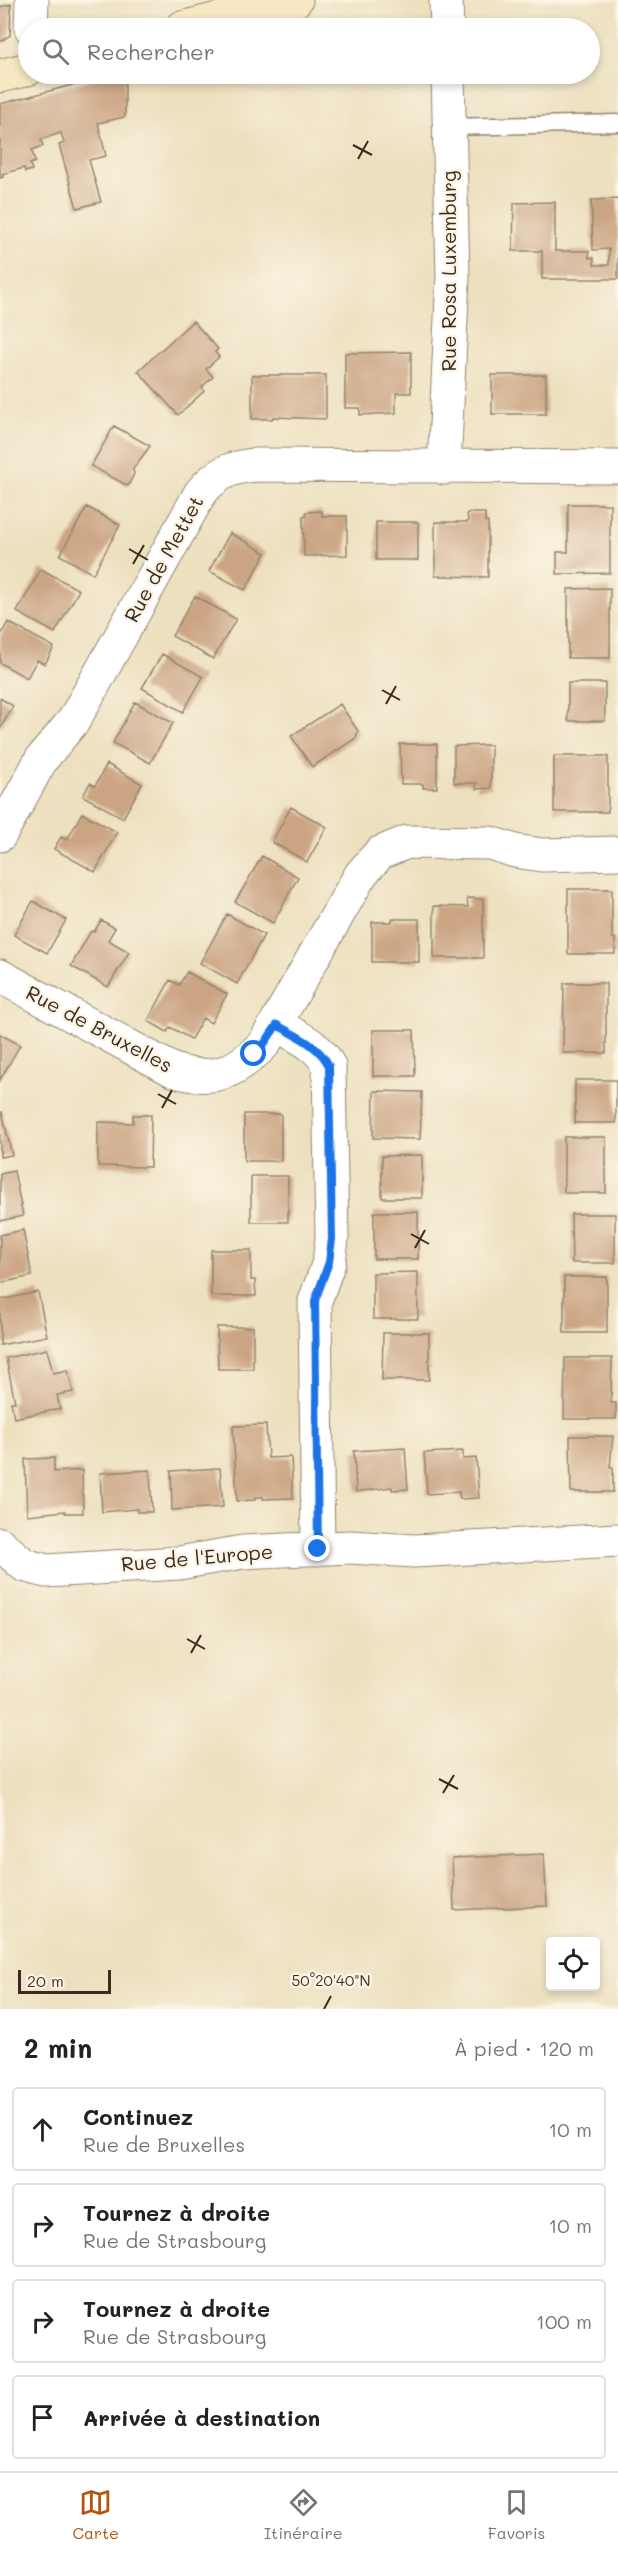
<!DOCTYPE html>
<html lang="fr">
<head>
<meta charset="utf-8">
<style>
  :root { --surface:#fff; --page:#f2f2f2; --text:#222; --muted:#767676; --line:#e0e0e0; --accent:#b45309 }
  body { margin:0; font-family:Mali,sans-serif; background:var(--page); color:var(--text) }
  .controls { position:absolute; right:18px; bottom:18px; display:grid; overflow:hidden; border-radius:6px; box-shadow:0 3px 9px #0003 }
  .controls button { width:54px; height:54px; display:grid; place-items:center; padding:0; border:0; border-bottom:2px solid var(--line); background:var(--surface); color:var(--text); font:30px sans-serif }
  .scale { position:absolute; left:18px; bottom:15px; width:93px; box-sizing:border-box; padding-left:6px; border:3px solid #3b2a1e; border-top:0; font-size:16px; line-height:21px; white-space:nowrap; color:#3b2a1e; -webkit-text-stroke:4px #fcf5e5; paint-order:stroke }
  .stop { position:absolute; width:18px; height:18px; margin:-14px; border:4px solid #1a73e8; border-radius:50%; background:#fff }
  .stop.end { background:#1a73e8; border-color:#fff; box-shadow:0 2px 6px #0008 }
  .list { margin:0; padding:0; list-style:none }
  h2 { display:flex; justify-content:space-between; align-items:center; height:78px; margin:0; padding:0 24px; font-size:26px }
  h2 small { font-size:20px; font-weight:400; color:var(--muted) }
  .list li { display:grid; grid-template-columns:39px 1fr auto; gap:18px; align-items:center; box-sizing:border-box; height:84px; margin:0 12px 12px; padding:0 12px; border:2px solid var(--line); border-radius:6px }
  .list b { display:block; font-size:22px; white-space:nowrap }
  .list p { margin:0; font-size:20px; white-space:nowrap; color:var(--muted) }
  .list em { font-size:20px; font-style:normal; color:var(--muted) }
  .icon { flex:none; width:33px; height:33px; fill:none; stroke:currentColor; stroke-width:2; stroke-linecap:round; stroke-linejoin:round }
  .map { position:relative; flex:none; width:618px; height:2009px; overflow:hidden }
  .search { position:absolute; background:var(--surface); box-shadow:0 3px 9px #0003; left:18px; right:18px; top:18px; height:66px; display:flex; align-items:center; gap:15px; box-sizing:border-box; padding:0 21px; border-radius:33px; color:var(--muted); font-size:22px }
  .sheet { height:462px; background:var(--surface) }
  nav { display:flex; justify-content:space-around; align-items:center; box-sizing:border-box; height:84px; border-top:2px solid var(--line); background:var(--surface); font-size:16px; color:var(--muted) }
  nav a { display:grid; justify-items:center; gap:3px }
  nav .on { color:var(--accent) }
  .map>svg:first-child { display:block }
  .building { fill:#cba483 }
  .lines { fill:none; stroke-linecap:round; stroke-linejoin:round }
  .lane-casing { stroke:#94856e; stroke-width:19 }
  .street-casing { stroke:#94856e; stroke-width:35 }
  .secondary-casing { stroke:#94856e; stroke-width:35 }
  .lane { stroke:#fff; stroke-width:16 }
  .street { stroke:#fff; stroke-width:33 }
  .secondary { stroke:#f7e8c3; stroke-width:33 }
  .route { stroke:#1a73e8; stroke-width:8 }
  .ticks { fill:none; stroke:#3b2a1e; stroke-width:2 }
  .labels { text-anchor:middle; stroke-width:5; stroke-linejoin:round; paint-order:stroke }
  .street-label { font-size:20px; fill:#3b2a1e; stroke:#fcf5e5 }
  .ticks-label { font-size:15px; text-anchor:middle; fill:#3b2a1e; stroke:#fcf5e5; stroke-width:5; stroke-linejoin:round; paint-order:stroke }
</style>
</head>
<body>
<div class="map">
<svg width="618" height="2009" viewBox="0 0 618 2009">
  <rect width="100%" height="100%" fill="#fcf5e5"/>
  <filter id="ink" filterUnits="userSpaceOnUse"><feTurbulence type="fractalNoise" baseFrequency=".0167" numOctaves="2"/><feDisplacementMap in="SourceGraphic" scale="12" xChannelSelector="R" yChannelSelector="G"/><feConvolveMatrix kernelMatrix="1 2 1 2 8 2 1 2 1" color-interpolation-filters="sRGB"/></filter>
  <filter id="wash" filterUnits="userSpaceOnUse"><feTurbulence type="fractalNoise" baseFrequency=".008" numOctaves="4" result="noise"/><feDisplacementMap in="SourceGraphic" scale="24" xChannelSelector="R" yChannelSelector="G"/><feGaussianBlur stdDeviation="1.35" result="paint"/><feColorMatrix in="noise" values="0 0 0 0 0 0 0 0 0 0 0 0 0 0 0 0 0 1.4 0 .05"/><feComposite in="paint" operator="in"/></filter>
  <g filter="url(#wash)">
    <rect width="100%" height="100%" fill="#ede0bf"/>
    <g id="blocks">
      <path class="building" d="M11,4l-1,31 -10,7v-35z
        M114,74h11v43l-27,6 8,33 -17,4 12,42 -24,6 -18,-63 5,-2 -3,-10 -20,6 2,7 -11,4 3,12 -5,2 2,6 -7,2 -1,-4 -22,6 1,3 -3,1v-74z
        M618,199v80h-76v-28h-29l1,-48 41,-1v49h34v7h5v7h15v-16l-16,1 -2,-50z
        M193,321l25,28 -3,3 4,5 -13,12 7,8 -11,10 2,4 -26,24 -40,-44z
        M411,352v41h-15v20l-36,2v-7h-15v-55z
        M252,375h74v44l-53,-2 -1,2h-20z
        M492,375h54v39h-54z
        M114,426l36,20 -17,23 1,5 -6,12 -37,-20z
        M568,504h42v69l-53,1v-22h11z
        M87,507l33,18 -27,49 -33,-19z
        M322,511v5h25v39l-43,1 -1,-40h3v-4z
        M467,513h18v9h3v55l-53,-1v-54h33z
        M376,522h42v38h-42z
        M230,533l36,20 -21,37 -36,-19z
        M41,569l38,21 -24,43 -38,-21z
        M610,588v70h-42v-69z
        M195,596l41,23 -23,40 -41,-23z
        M8,622l46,25 -9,17 -8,-4 -10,18 -27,-15v-26z
        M162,654l41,23 -20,35 -41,-24z
        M568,683h37v38h-37z
        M0,698l13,8 -13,23z
        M135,702l38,21 -23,40 -37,-20z
        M340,704l18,27 -2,7 -44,29 -21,-31z
        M400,744h37v44h-14v-4h-22z
        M491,745v43l-15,1 1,-6h-23v-37z
        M554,756h54v56h-54z
        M107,764l35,20 -19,34 -40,-22 7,-13 5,3z
        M291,807l36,20 -20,35 -35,-20z
        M82,813l35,19 -22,40 -41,-23 7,-12 6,3z
        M262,856l36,21 -25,46 -38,-21z
        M568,889h44v49h3v16h-47z
        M467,898l16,1v59h-49v-52l34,1z
        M33,901l33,19 -19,33 -33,-18z
        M227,914l37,21 -27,49 -37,-21z
        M392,919h27v43h-47v-40h20z
        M101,920l14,8 -7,12 21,12 -21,35 -37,-21 20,-35 3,1z
        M187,972l40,22 -16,29 -8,-5 -12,21 -21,-12 -3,5 -19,-11 22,-41 9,5z
        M564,983h42v70h-43z
        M373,1030h41l1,46h-42z
        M0,1034l20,11 -20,35z
        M575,1080h41v43h-41z
        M374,1091l48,1 -2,47 -47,-1z
        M0,1112h2l10,43 -12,2z
        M244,1114h37v47h-37z
        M133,1115h18l-1,52 -52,-1v-44l35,1z
        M564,1137h42v56h-42z
        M422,1155v43h-40v-42z
        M14,1171l9,45 -23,5v-47z
        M251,1176h37v46h-37z
        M374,1212h44v47h-44z
        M571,1214h44v49h-43z
        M23,1230l9,46 -32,7v-48z
        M211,1250h40v30h4l1,16h-45z
        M418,1272v47h-45v-46z
        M564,1277h43v56h-43z
        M38,1292l9,44 -47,9v-45z
        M217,1327h36v42h-35z
        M383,1333h46v47h-47z
        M47,1349l6,24 15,-3 5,22 -16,3 3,14 -46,9 -3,-16h4l-9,-44z
        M565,1358h47l-1,45h5v16h-52z
        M266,1425l2,33 23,-1 2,41 -30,1v-2h-8v3l-18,1 -4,-75z
        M570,1436h43l-3,31h3v25h-42z
        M405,1448l3,41 -16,1v-3l-36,5 -2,-41z
        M463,1451v8l13,-1 3,40 -19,1 -1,-7 -32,2 -3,-41z
        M54,1458v14l28,-2 1,43h-18v-2l-38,4 -2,-56z
        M220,1468l3,39 -51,3 -1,-39z
        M150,1470l2,42h-15v-3l-35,3 -2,-39z
        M544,1854l3,52 -93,4 -2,-52z"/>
    </g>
  </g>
  <g filter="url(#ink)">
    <use href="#blocks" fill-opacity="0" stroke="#94856e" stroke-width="1.5"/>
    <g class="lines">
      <defs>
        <path id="lane" d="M449,127l169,-4"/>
        <path id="street" d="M446,0l1,28
          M31,28l1,-28
          M444,468l9,-192 -5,-202
          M0,835l41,-75 33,-40 127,-228c17,-20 32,-26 58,-27l359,2
          M0,976l173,94c40,13 62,3 91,-26l97,-170 19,-21 27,-11 83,1 25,8 27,4 76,-2
          M277,1025c19,11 42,20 52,41l3,173 -3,23 -14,39 3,248
          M0,1544l24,21 22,6 133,-8 64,-11 107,-5 64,4 204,-11"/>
        <path id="secondary" d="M181,28l115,-28
          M0,76l28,-7"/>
      </defs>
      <use href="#lane" class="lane-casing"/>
      <use href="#street" class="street-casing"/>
      <use href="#secondary" class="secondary-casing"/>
      <use href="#lane" class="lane"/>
      <use href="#street" class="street"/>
      <use href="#secondary" class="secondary"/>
    </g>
  </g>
  <g class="lines" filter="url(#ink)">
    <path class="route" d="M254,1054l10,-10 13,-19c19,11 42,20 52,41l3,173 -3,23 -14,39 3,248"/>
  </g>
  <path class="ticks" d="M353,145l19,10M358,159l10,-18M129,549l19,11M133,564l11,-19M382,690l18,10M386,704l10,-18M158,1094l18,10M162,1108l10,-18M411,1234l18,10M415,1248l10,-18M187,1639l18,10M191,1653l10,-18M439,1779l19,10M443,1793l11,-18M324,2009l7,-13"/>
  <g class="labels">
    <g class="street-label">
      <text transform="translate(449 271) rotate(-90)" y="7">Rue Rosa Luxemburg</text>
      <text transform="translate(164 559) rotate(-61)" y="7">Rue de Mettet</text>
      <text transform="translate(99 1029) rotate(28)" y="7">Rue de Bruxelles</text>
      <text transform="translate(197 1558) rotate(-5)" y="7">Rue de l'Europe</text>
    </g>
  </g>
  <g class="ticks-label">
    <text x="331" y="1986">50°20'40"N</text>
  </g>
</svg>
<div class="controls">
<button><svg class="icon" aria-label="locate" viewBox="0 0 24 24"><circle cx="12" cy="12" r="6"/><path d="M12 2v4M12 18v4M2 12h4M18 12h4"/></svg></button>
</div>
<div class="scale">20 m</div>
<div class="stop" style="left:254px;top:1054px"></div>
<div class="stop end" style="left:318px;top:1549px"></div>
<div class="search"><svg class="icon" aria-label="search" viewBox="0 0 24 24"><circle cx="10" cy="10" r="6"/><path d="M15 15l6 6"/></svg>Rechercher</div>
</div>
<section class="sheet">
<h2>2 min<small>À pied · 120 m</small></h2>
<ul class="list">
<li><svg class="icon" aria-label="ahead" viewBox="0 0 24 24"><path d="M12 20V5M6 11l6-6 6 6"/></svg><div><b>Continuez</b><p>Rue de Bruxelles</p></div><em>10 m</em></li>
<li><svg class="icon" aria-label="right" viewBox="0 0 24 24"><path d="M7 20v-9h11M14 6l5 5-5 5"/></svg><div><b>Tournez à droite</b><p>Rue de Strasbourg</p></div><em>10 m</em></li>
<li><svg class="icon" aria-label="right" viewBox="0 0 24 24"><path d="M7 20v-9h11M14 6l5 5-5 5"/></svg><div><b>Tournez à droite</b><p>Rue de Strasbourg</p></div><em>100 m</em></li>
<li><svg class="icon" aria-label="arrive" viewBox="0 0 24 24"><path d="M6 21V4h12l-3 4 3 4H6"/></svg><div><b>Arrivée à destination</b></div></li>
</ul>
</section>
<nav>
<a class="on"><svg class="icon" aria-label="map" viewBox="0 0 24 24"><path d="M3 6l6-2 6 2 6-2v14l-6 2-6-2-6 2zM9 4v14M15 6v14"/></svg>Carte</a>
<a><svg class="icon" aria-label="directions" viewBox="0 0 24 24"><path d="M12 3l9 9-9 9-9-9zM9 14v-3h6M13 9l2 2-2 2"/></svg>Itinéraire</a>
<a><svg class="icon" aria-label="saved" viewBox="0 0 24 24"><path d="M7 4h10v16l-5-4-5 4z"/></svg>Favoris</a>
</nav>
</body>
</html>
